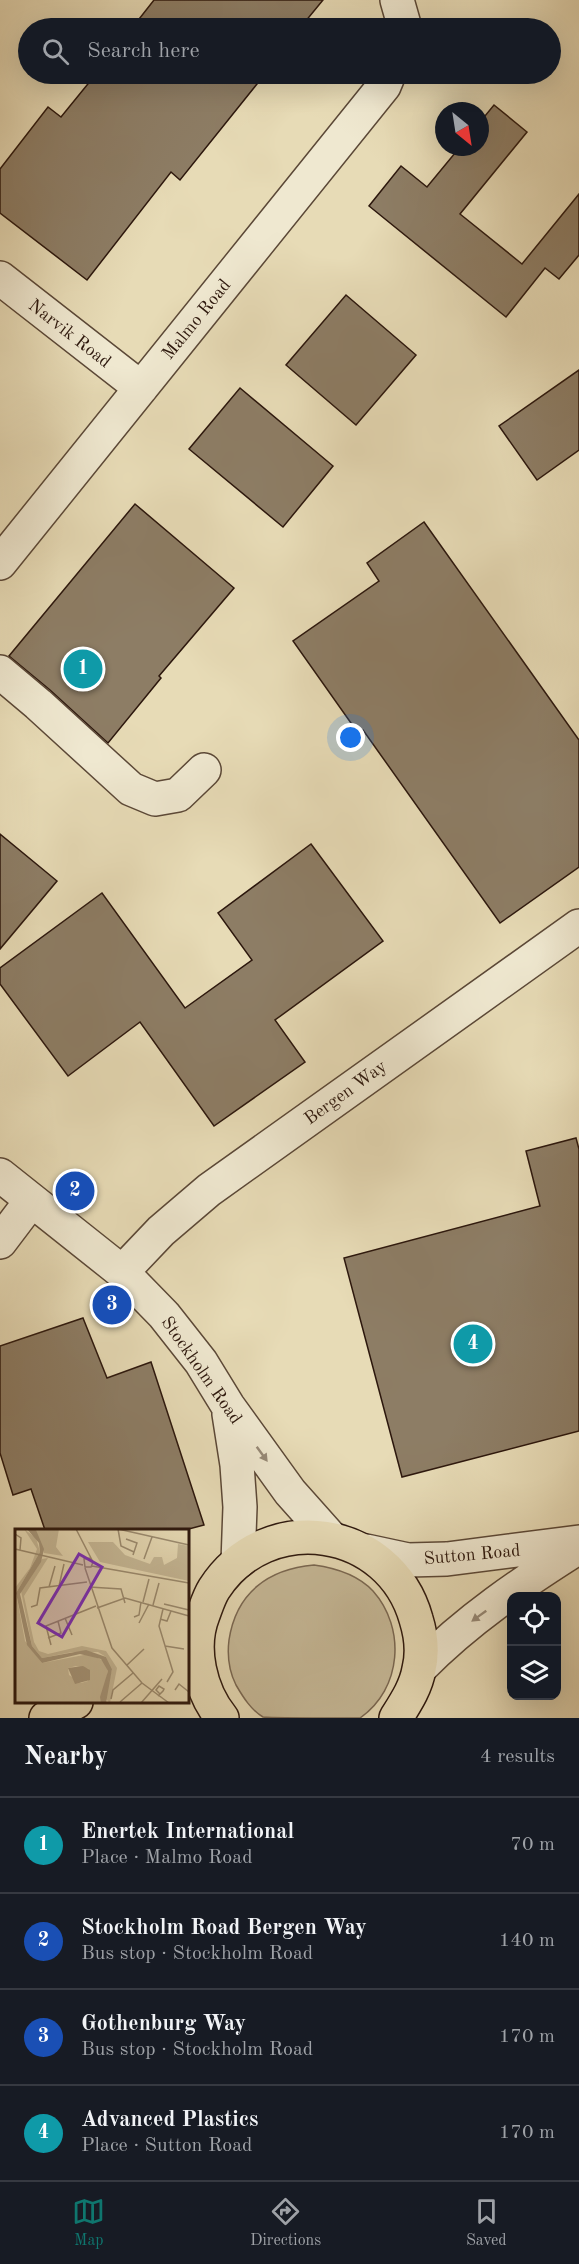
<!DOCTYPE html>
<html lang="en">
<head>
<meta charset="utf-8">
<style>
  :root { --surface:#171b24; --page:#20242c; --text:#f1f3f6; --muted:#9ea1a6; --line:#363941; --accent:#0f766e }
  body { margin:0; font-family:"Old Standard TT",serif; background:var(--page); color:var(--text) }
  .controls { position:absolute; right:18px; bottom:18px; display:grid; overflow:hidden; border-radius:12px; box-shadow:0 6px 24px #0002 }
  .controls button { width:54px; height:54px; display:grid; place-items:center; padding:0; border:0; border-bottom:2px solid var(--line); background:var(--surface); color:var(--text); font:30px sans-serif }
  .compass { position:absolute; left:435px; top:102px; width:54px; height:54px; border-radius:50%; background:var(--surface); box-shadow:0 6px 24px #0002; rotate:150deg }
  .you { position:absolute; left:351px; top:738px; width:21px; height:21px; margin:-15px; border:4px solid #fff; border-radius:50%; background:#1a73e8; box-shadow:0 0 0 9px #1a73e833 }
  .badge { display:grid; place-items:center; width:39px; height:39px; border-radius:50%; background:var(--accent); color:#fff; font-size:20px; font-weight:700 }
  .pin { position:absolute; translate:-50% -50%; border:3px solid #fff; box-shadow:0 2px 6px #0006 }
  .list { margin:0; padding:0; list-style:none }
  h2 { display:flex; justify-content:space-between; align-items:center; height:78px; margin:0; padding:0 24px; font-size:26px }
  h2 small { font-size:20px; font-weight:400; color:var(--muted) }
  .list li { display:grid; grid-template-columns:39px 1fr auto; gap:18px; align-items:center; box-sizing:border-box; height:96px; padding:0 24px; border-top:2px solid var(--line) }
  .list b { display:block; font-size:22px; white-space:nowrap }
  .list p { margin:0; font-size:20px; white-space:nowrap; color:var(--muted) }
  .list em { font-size:20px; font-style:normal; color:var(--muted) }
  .icon { flex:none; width:33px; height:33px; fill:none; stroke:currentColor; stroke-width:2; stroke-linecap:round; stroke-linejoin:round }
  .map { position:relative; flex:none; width:579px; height:1718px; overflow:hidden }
  .search { position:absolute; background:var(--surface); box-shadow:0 6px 24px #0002; left:18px; right:18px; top:18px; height:66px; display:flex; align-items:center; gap:15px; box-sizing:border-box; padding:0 21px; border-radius:33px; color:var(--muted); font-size:22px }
  .sheet { height:462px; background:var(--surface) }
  nav { display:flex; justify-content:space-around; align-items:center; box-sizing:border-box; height:84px; border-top:2px solid var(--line); background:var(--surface); font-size:16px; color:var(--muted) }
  nav a { display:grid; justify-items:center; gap:3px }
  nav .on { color:var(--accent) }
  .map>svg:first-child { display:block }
  .green { fill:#c7ba99; stroke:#7a6853; stroke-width:1.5 }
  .building { fill:#8d7d65; stroke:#2c170d; stroke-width:1.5 }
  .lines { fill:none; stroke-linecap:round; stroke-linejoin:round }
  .minor-casing { stroke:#5b4837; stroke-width:36 }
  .highway-casing { stroke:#2c170d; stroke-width:36 }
  .minor { stroke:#efe8d0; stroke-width:33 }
  .highway { stroke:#e7dbb6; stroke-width:33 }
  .oneway { fill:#978a78 }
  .labels { text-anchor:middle; stroke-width:4.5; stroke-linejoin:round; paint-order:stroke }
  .street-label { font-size:18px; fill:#2c170d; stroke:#efe8d0 }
  .inset-road { fill:none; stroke:#9c8d72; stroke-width:1.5 }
  .view { fill:#7b2cbf; fill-opacity:0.15; stroke:#7b2cbf; stroke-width:3 }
  .inset-edge { fill:none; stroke:#2c170d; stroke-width:3 }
</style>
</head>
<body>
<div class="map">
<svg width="579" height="1718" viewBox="0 0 579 1718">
  <rect width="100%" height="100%" fill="#e7dbb6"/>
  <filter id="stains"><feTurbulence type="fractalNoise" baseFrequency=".00333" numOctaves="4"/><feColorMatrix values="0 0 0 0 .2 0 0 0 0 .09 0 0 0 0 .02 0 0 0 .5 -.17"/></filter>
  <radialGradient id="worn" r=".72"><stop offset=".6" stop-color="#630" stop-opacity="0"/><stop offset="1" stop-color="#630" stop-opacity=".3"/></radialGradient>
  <path class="green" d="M314,1565c22,3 44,10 59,26 33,37 29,98 -13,127 -15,0 -90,0 -97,-1 -12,-7 -20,-20 -27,-32 -7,-14 -9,-29 -7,-45 7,-47 39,-71 85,-75z"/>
  <path class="building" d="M154,0h169l-23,28h-168z
    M96,74h169l-85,106 -9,-8 -84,108 -87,-67v-44l48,-62 13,10z
    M494,105l33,27 -67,82 62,50 57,-70v61l-20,24 -14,-11 -39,49 -137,-111 32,-40 26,21 33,-40h20v-25z
    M346,295l70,60 -60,70 -70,-60z
    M579,370v80l-42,30 -38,-54z
    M240,388l93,78 -50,61 -94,-78z
    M135,504l99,84 -75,88 2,2 -53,65 -58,-53 -41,-34z
    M424,522l155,218v127l-79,56 -137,-193 -5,3 -65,-92 86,-60 -12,-18z
    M0,834l57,47 -57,68z
    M311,844l72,97 -108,79 30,42 -91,64 -74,-104 -72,54 -68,-92v-16l102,-75 83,115 67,-48 -34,-47z
    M576,1138l3,11v282l-177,46 -58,-219 196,-52 -14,-55z
    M83,1318l24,60 44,-16 53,163 -19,5h-140l-14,-41 -18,6 -13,-42v-107z"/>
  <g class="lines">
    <defs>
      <path id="minor" d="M397,0l8,28
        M0,278l141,110
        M0,563l384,-477 5,-12
        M0,672l38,32 93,85 24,10 23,-4 26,-25
        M0,1175l122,97 42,43 37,47 27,44 62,86 41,46
        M0,1242l31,-41
        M122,1272l39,-41 48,-41 370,-264
        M229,1414l8,51 3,42 -2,55
        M366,1551l42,9 39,-1 132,-17
        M420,1668c47,-48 102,-85 159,-121"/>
      <path id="highway" d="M46,1718l30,-16
        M222,1718c-22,-27 -32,-70 -19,-103 3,-8 6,-18 11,-26 53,-82 176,-63 202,30 5,16 7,34 3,50 -3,18 -13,33 -23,49"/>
    </defs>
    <use href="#minor" class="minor-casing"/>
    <use href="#highway" class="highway-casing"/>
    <use href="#minor" class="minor"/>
    <use href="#highway" class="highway"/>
  </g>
  <defs><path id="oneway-solid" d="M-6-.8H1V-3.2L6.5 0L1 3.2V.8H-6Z" transform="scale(1.5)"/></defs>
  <g class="oneway">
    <use href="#oneway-solid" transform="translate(262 1454) rotate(54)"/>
    <use href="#oneway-solid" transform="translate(479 1616) rotate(144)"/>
  </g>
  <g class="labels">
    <g class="street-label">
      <text transform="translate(196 319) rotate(-51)" y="6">Malmo Road</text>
      <text transform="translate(70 333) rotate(38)" y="6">Narvik Road</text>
      <text transform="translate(345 1092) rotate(-36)" y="6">Bergen Way</text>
      <text transform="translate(202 1370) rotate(55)" y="6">Stockholm Road</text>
      <text transform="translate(472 1554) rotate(-5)" y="6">Sutton Road</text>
    </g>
  </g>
  <g transform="translate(15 1529)">
    <rect width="174" height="174" fill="#e7dbb6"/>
    <path d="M9,0l12,9 4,14 -24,41 9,48 17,22 47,-9 15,7 4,10 -7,32h-86v-115l15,-20 7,-19zM61,137l13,3 -1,12 -7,2 -12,-8 -1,-7zM20,0h24l-3,18 7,9 -19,-3zM73,13h25l12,13 25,9 4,-7h8l2,8 13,-7 1,-14 11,2v35l-89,-19zM33,29l-24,38 10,46 5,9 9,3 34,-8 24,5 11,17 -7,35 -5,-5 7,-29 -6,-12 -8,-5h-26l-30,6 -10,-12 -11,-55 21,-32z" fill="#c7ba99" fill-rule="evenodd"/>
    <path d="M12,0l9,1 8,19 -3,13 -21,32 12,52 10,12 44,-8 20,7 6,12 -6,34h-5l-1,-6 8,-26 -7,-12 -21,-5 -38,9 -15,-18 -11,-52 24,-41 -1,-9zM68,137l7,4v10l-15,4 -7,-16z" fill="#a7987d"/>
    <path class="inset-road" d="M61,0l17,33 -2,5h-6l-1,-8 7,-1M103,0l71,16M103,0l3,17 13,6M0,5l6,4 -1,12M111,10l11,4 -4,12M0,20l68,16M129,30l8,-22M77,37l97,17M70,39l27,80 30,35 27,20M44,57l5,-22M34,58l6,-21M74,58l32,2 4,14M128,73l6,-23M149,75l25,6M138,76l6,-22M16,78l6,-2 3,-17 47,-6M82,79l28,-10 64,18M148,80l-4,17 14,46 -6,10M119,88l5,-2 2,-13M50,89l7,17M145,90l7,2 4,-10M124,94l10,-19M33,109l13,-5 -3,-12M36,116l-5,-19 50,-20M150,117l19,3M112,136l17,-16M160,161l4,-6 10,8M143,167l5,-5 1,-2 -5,-3 -3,4 4,4M96,170l2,-9 20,-17M105,173l22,-19M126,174l21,-24"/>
    <path class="view" d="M64,25l23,13 -40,70 -24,-14z"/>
    <rect width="174" height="174" class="inset-edge"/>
  </g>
  <rect width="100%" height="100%" filter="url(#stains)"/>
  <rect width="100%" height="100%" fill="url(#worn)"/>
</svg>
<div class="controls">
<button><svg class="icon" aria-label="locate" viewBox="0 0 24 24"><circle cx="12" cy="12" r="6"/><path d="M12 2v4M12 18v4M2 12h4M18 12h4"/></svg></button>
<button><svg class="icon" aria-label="layers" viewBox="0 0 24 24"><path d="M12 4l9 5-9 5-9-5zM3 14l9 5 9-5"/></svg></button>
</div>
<svg class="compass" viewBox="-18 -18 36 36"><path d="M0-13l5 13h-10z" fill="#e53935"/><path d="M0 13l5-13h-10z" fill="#9ea1a6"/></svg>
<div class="you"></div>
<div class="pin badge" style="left:83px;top:669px;background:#0f9aa8">1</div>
<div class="pin badge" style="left:75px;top:1191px;background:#1a4fb4">2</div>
<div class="pin badge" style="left:112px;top:1305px;background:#1a4fb4">3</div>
<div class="pin badge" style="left:473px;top:1344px;background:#0f9aa8">4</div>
<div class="search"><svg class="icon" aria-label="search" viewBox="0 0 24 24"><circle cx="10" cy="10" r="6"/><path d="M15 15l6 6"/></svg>Search here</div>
</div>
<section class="sheet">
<h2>Nearby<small>4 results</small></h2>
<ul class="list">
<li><span class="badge" style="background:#0f9aa8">1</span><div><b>Enertek International</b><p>Place · Malmo Road</p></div><em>70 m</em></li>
<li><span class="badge" style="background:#1a4fb4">2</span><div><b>Stockholm Road Bergen Way</b><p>Bus stop · Stockholm Road</p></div><em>140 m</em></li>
<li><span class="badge" style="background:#1a4fb4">3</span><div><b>Gothenburg Way</b><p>Bus stop · Stockholm Road</p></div><em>170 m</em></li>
<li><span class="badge" style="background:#0f9aa8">4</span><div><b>Advanced Plastics</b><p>Place · Sutton Road</p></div><em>170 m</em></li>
</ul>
</section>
<nav>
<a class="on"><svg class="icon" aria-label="map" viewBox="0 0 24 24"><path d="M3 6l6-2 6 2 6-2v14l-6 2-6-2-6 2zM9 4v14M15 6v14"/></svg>Map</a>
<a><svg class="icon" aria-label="directions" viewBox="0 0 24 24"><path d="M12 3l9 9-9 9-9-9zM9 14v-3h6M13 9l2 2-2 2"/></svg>Directions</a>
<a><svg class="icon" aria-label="saved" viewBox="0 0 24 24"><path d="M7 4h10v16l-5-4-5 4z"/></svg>Saved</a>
</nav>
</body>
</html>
